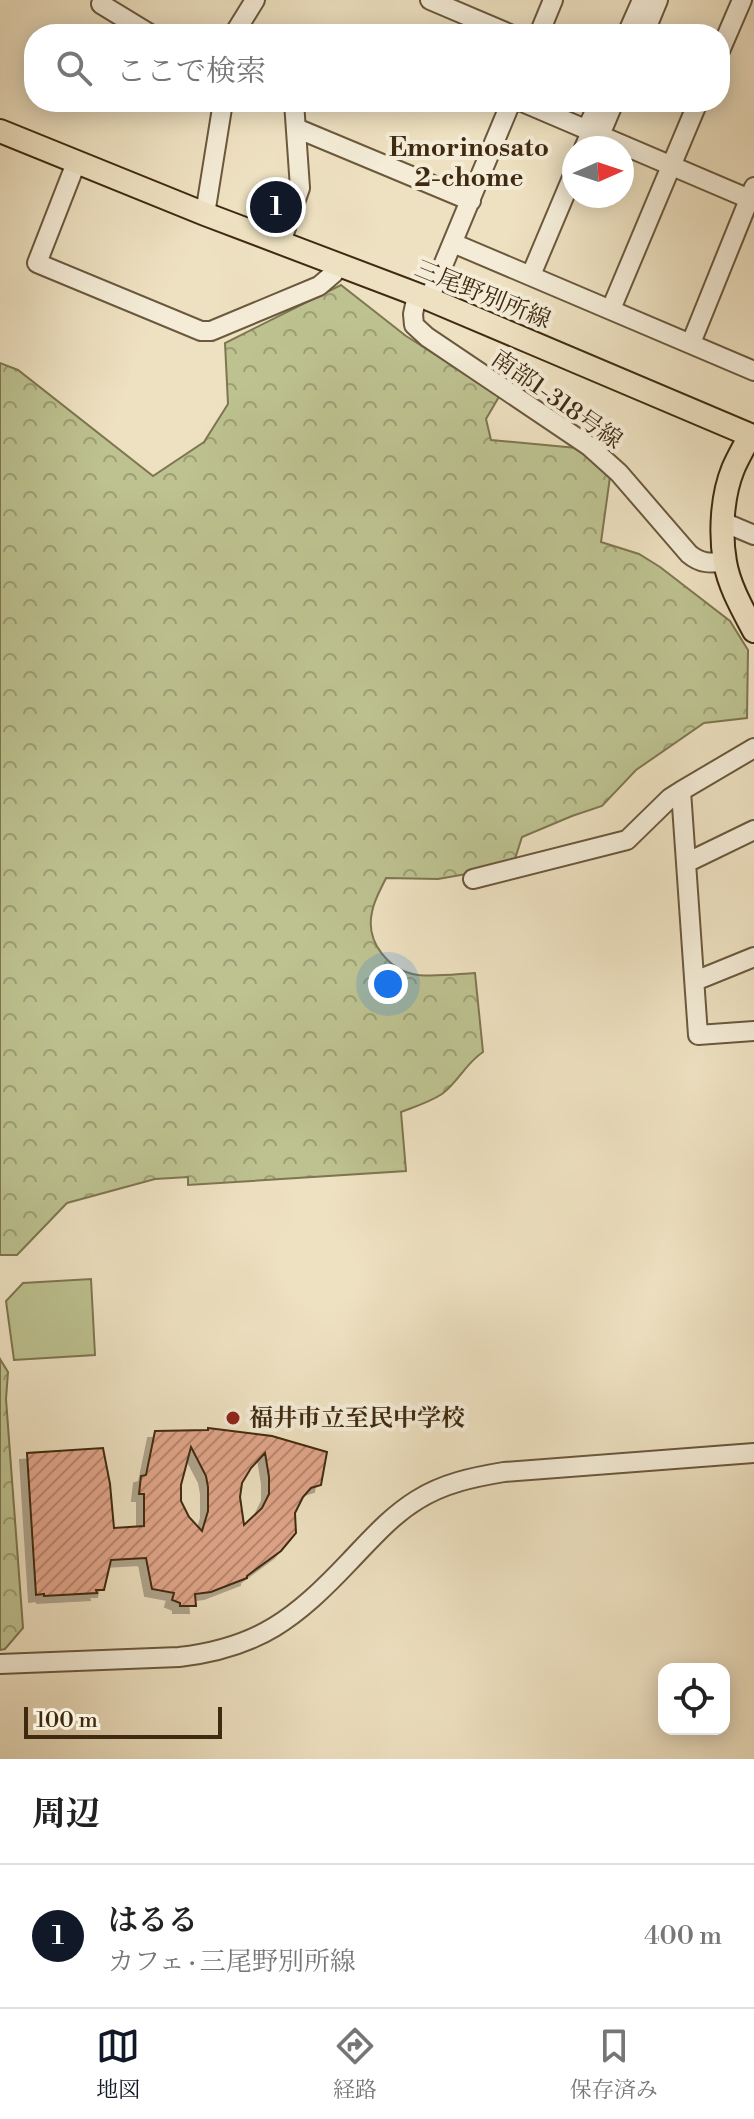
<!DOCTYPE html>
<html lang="ja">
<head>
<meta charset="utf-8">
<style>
  :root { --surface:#fff; --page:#f6f6f6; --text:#222; --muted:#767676; --line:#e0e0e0; --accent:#111827 }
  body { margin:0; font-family:"Libre Bodoni","Noto Serif JP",serif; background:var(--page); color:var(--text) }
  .controls { position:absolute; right:24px; bottom:24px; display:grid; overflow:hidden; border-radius:16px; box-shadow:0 4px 20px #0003 }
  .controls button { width:72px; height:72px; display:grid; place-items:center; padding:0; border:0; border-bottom:2px solid var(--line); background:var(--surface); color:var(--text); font:40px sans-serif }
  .compass { position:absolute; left:562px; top:136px; width:72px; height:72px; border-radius:50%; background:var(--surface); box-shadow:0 4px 20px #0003; rotate:87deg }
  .scale { position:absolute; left:24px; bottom:20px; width:198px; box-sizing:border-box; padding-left:8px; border:4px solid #3f2a11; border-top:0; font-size:22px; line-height:28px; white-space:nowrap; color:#3f2a11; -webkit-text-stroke:6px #f4ecd7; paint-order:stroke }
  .you { position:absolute; left:388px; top:984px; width:28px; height:28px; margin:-20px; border:6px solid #fff; border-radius:50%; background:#1a73e8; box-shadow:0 0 0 12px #1a73e833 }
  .badge { display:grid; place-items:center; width:52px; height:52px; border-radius:50%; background:var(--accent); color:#fff; font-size:26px; font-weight:700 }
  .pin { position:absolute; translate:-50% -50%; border:4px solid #fff; box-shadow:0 2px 8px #0006 }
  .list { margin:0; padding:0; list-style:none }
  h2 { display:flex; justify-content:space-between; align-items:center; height:104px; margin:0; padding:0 32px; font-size:34px }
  h2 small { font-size:26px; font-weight:400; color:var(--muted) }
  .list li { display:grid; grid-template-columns:52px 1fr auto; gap:24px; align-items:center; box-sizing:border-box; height:144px; padding:0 32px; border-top:2px solid var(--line) }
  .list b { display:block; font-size:30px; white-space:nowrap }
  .list p { margin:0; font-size:26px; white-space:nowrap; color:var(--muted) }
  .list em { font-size:26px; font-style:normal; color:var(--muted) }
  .icon { flex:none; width:44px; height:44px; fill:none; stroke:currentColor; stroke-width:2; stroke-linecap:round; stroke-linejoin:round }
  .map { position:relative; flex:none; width:754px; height:1759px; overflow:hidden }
  .search { position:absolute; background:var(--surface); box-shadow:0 4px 20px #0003; left:24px; right:24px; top:24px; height:88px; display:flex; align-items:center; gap:20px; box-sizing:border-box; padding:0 28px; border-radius:32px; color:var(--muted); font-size:30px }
  .sheet { height:248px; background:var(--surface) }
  nav { display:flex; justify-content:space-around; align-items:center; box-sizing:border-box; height:112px; border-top:2px solid var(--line); background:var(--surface); font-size:22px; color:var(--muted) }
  nav a { display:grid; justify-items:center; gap:4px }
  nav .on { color:var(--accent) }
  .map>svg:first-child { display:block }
  .grass { fill:#bdc290; stroke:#7e7650; stroke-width:2 }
  .forest { fill:url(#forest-crowns); stroke:#7e7650; stroke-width:2 }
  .building { fill:url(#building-hatch); stroke:#3f2a11; stroke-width:2; fill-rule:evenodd; filter:url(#shadow) }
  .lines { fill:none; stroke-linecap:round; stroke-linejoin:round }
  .minor-casing { stroke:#6b583d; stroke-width:22 }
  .major-casing { stroke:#3f2a11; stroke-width:26 }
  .minor { stroke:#f4ecd7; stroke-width:18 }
  .major { stroke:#eee1c1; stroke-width:22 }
  .poi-dot { fill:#8f2418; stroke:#f4ecd7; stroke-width:3 }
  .labels { text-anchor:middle; stroke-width:8; stroke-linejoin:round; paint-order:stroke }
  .street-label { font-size:24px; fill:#3f2a11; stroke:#f4ecd7 }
  .poi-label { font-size:24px; font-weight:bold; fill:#3f2a11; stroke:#f4ecd7; text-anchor:start }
  .neighbourhood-label { font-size:26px; font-weight:bold; fill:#3f2a11; stroke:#f4ecd7 }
</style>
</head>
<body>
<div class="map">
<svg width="754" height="1759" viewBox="0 0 754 1759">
  <defs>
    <pattern id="forest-crowns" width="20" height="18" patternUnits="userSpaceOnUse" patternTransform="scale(2)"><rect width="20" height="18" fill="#bdc290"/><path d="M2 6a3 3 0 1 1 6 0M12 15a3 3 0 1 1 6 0" fill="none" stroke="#9b9e74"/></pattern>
    <pattern id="building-hatch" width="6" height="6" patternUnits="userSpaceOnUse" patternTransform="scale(2)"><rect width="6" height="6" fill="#e2a68b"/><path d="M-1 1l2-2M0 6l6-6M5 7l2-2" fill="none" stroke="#b98770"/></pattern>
    <filter id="shadow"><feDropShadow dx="-7" dy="7" stdDeviation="0" flood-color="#0004"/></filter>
  </defs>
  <rect width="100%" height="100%" fill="#eee1c1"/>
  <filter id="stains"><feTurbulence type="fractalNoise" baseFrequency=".0025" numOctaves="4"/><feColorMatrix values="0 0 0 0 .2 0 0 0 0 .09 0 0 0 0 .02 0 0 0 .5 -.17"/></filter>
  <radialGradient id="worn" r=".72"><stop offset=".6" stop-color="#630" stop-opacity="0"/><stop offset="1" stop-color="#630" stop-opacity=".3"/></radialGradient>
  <path class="grass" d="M91,1279l4,76 -81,5 -8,-59 17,-18z"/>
  <path class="forest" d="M341,285l65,51 94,59 -14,24 5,21 86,8 33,29 -9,65 38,12 21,13 70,54 18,29 -1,68 -43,5 -68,47 -34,36 -30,10 -50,21 -8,25 -42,11 -34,6 -52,-1c-5,11 -12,22 -14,34 -7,31 18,59 46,63 18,2 39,-1 57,-2l8,79c-17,11 -25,30 -41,42 -12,8 -28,13 -41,18l5,59 -218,14v-8l-33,2 -88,24 -50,52h-17v-892l18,7 135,106 51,-34 24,-38 -3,-61z
    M0,1359l8,13 -2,27 17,229 -18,21 -5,1z"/>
  <path class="building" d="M208,1428l64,8 55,16 -6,33 -10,3 -8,9 -8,16 1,20 -15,18 -34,25v2l-36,14 -16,2 1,12h-16v-3l-8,-3 2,-7 -22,-4 -6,-31 -35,2 -7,30h-8l1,3 -53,3v-2l-8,1 -9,-142 76,-5 7,36 4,44 30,-2v-32h-5l2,-18 5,-1 9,-44 53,-1zM191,1447l15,29 2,11v24l-6,20 -13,-14 -8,-16v-16zM265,1453l4,24v17l-7,14 -18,17 -4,-28 2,-14 9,-15z"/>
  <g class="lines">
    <defs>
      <path id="minor" d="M430,0l80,34
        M101,4l49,30
        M234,34l21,-34
        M539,34l14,-34
        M627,34l15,-34
        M644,34l14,-34
        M720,51l22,-51
        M522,102l232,99
        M296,128l175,73
        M591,132l12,-4 11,-26
        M584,148l7,-16 -1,-10 9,-20
        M76,163l-39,100 164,68h10l108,-45 14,-12 6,-10
        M205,214l18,-112
        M281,242l19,-54 -6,-86
        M453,243l301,128
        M531,275l43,-102
        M417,295l-4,19 1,11 13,12 162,109 30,27 70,81c12,10 21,9 36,8
        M429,299l82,-197
        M611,309l87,-207
        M691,343l63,-156
        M723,522l31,13
        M754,748l-73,43 17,244 56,-4
        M686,863l68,-33
        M473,879l154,-39 43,-42 11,-7
        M695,981l59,-24
        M0,1664l179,-7c80,-9 117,-39 171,-96 21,-22 41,-45 67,-61 27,-17 57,-23 87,-28l250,-19"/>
      <path id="major" d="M0,131l205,83 224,85 321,136c-5,11 -12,22 -17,34 -11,27 -13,64 -8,93 4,24 18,48 29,69"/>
    </defs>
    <use href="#minor" class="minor-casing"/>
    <use href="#major" class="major-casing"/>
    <use href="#minor" class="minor"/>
    <use href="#major" class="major"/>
  </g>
  <circle class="poi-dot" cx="233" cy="1418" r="8"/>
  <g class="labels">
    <g class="street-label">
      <text transform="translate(483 294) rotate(22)" y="8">三尾野別所線</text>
      <text transform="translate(557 399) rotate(35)" y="8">南部1-318号線</text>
    </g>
    <g class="poi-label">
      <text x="249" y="1426">福井市立至民中学校</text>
    </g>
    <g class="neighbourhood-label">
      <text x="469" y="156">Emorinosato<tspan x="469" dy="30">2-chome</tspan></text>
    </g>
  </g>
  <rect width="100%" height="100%" filter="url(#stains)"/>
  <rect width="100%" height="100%" fill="url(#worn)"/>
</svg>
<div class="controls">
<button><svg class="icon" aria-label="locate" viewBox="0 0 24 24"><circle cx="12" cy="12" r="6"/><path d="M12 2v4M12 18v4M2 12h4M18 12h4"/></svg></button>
</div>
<svg class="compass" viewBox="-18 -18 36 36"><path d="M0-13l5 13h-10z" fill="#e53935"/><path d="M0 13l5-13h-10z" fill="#767676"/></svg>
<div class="scale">100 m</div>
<div class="you"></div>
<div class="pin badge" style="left:276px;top:207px">1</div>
<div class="search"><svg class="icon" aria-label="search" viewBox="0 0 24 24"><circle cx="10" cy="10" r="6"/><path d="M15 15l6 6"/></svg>ここで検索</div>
</div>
<section class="sheet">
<h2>周辺<small></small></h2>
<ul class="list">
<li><span class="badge">1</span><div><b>はるる</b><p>カフェ · 三尾野別所線</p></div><em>400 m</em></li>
</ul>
</section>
<nav>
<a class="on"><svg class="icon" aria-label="map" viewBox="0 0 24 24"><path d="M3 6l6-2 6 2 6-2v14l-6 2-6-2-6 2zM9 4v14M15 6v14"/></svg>地図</a>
<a><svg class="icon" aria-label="directions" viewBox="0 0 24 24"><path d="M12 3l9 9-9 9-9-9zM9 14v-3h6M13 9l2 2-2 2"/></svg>経路</a>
<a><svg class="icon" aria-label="saved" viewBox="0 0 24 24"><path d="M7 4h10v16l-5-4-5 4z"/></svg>保存済み</a>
</nav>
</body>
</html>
